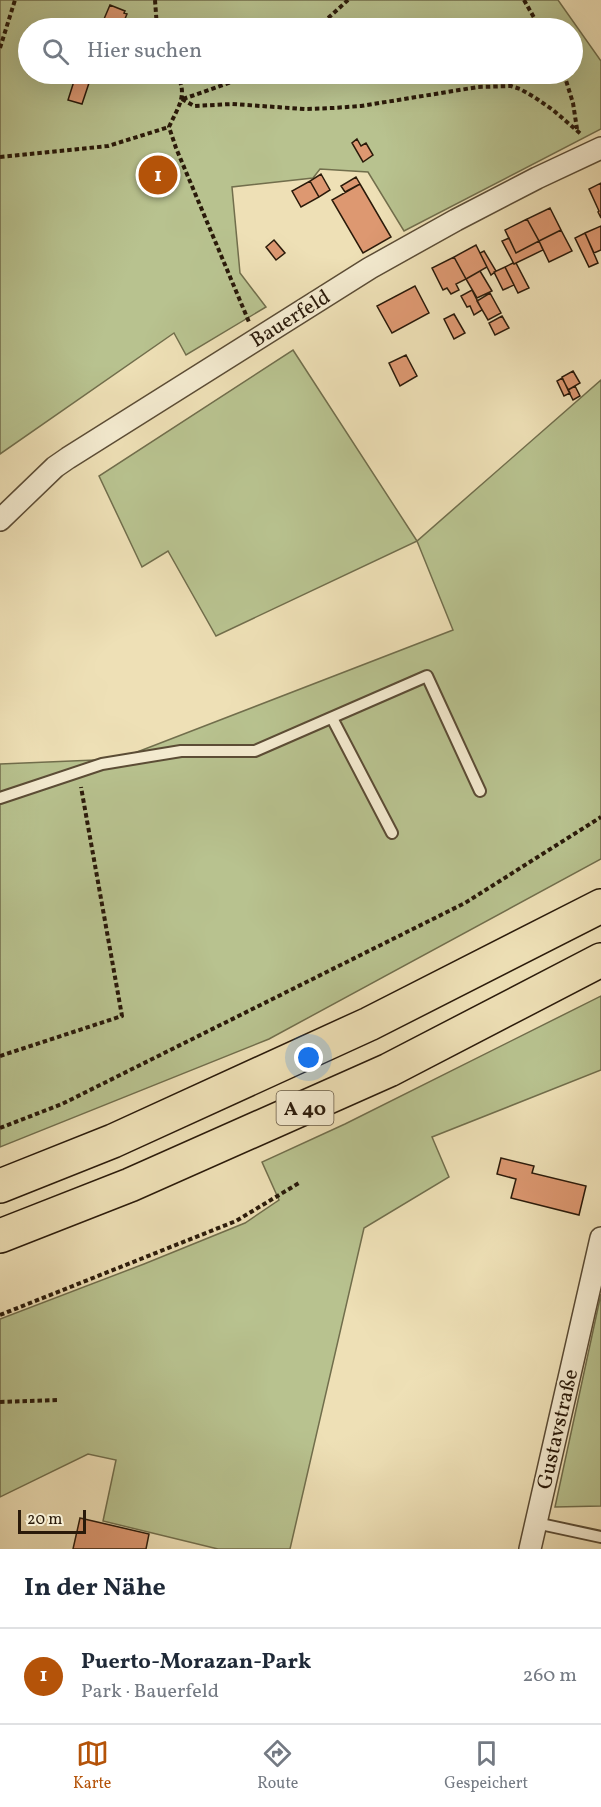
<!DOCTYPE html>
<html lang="de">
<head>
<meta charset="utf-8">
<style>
  :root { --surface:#fff; --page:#f6f6f7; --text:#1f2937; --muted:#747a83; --line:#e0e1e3; --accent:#b45309 }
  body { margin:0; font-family:Vollkorn,serif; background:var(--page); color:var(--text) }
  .scale { position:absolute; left:18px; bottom:15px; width:68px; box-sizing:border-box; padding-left:6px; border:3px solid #2a1a0a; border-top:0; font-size:16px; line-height:21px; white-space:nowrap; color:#2a1a0a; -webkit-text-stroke:4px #f4ebd0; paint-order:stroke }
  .you { position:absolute; left:309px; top:1058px; width:21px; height:21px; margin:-15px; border:4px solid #fff; border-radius:50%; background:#1a73e8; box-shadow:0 0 0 9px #1a73e833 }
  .badge { display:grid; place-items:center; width:39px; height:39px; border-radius:50%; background:var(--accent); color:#fff; font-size:20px; font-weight:700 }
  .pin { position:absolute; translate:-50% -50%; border:3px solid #fff; box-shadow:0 2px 6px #0006 }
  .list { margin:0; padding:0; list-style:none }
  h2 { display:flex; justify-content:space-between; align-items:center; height:78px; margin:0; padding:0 24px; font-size:26px }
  h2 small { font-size:20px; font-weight:400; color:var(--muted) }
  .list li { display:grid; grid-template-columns:39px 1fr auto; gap:18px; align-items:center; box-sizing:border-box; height:96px; padding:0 24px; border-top:2px solid var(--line) }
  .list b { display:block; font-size:22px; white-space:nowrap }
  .list p { margin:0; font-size:20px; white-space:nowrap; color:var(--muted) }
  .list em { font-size:20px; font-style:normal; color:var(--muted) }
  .icon { flex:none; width:33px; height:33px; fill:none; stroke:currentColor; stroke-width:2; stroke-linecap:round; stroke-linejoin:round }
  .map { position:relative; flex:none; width:601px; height:1549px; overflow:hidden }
  .search { position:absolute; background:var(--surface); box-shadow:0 6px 24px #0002; left:18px; right:18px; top:18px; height:66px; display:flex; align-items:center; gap:15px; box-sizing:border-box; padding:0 21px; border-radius:33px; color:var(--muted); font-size:22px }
  .sheet { height:174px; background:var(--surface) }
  nav { display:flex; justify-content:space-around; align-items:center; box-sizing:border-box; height:84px; border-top:2px solid var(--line); background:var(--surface); font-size:16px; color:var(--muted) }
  nav a { display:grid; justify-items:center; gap:3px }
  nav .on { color:var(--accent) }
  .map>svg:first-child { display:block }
  .green { fill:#b8c28f; stroke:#716e4c; stroke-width:1.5; fill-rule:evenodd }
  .building { fill:#dd9871; stroke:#2a1a0a; stroke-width:1.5 }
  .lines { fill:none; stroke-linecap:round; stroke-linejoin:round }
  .lane-casing { stroke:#5b4c35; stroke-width:14 }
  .street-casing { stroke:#5b4c35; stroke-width:24 }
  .highway-casing { stroke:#2a1a0a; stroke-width:36 }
  .path { stroke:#2a1a0a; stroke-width:4; stroke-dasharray:4.5 3; stroke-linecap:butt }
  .lane { stroke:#f4ebd0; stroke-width:10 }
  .street { stroke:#f4ebd0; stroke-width:21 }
  .highway { stroke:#eee0b6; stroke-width:33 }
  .labels { text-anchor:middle; stroke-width:4.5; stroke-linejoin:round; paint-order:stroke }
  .shield { fill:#f4ebd0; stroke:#675945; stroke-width:1.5 }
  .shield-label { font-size:20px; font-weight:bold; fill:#2a1a0a }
  .street-label { font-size:21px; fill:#2a1a0a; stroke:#f4ebd0 }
</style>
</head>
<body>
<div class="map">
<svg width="601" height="1549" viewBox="0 0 601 1549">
  <rect width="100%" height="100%" fill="#eee0b6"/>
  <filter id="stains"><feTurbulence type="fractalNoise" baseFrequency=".00333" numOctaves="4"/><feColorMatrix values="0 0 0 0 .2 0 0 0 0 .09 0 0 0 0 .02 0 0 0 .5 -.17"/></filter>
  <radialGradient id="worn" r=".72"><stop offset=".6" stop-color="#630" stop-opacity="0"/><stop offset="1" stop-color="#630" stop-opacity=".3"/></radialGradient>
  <path class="green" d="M0,0h558l43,61v68l-197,102 -36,-59 -48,-3 -7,9 -81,9 8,86 26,34 -80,48 -12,-22 -174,121zM28,28h544v46h-544z
    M293,350l124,191 184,-161v479l-332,180 -269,108v-383l119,-5 334,-129 -36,-89 -201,95 -48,-85 -26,16 -43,-91z
    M601,996v74l-169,67 17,40 -85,51 -74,321h-72l-115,-28 13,-61 -28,-6 -88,43v-178l144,-55 101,-41 34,-23 -17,-38 83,-38z
    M601,1294v212l-46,1z"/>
  <path class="building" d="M110,5l15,6 -1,2 3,1 -5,12 -18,-7z
    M75,78l14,5 -7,21 -14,-4z
    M357,139l4,7 5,-3 7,12 -10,7 -11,-19z
    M321,174l9,16 -11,7 -9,-16z
    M356,177l4,7 -15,8 -4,-6z
    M310,181l9,16 -18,10 -9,-16z
    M601,183v35l-3,-6 1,-1 -10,-22z
    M360,184l31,53 -28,16 -31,-53z
    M550,208l11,22 -22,11 -12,-22z
    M527,219l12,22 -23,12 -11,-23z
    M601,226v24l-7,3 -9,-20z
    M561,230l11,21 -23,11 -10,-21z
    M585,233l13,30 -9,4 -14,-29z
    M509,238l7,15 23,-12 4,9 -29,14 -12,-23z
    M274,240l11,13 -9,7 -10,-13z
    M476,245l11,22 -21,12 -12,-22z
    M484,251l12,20 -5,4 -11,-22z
    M454,257l12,22 -10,5 3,6 -8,4 -4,-6 -4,2 -11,-22z
    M513,263l1,1 2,-1 13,25 -11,5 -13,-26z
    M505,267l9,18 -11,5 -9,-18z
    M480,271l12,20 -15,7 -11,-19z
    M415,286l14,27 -37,20 -15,-27z
    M472,290l10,20 -8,5 -4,-9 -3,1 -6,-11z
    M490,293l11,20 -13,7 -11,-19z
    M454,314l11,19 -11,6 -10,-20z
    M502,316l7,12 -14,7 -6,-12z
    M406,355l11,21 -17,10 -11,-23z
    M573,371l7,12 -12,7 -6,-13z
    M562,378l8,15 -6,3 -7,-15z
    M575,386l5,10 -7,4 -5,-10z
    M501,1158l33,8 -2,7 54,13 -7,29 -68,-17 5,-19 -19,-5z
    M80,1518l69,16 -3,15h-73z"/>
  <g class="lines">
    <defs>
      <path id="lane" d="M332,718l60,115
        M0,798l102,-34 79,-13h74l172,-75 53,115
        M536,1523l65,14"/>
      <path id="street" d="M0,520l55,-53 13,-9 302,-190 86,-48 81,-42 64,-30
        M530,1549l71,-311"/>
      <path id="highway" d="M0,1186l113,-45 256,-117 232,-118
        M0,1236l130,-51 259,-115 212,-110"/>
    </defs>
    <use href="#lane" class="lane-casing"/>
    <use href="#street" class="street-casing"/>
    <use href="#highway" class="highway-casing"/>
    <path class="path" d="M155,0l2,28
      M524,0l16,28
      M317,28l31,-28
      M0,48l15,-48
      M176,74c13,20 2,33 -7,53l7,21 73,174
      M564,74l9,29 4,26
      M182,99l12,7 38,-2 73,5 28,-1 28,-2 117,-19 33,-1 9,3 14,8 19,13 29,25
      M183,99l71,-25
      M0,157l108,-11 61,-19
      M0,1056l122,-40 -41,-229
      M0,1128l62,-24 403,-201 136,-86
      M0,1315l236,-94 63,-38
      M0,1402l58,-2"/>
    <use href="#lane" class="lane"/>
    <use href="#street" class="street"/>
    <use href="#highway" class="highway"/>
  </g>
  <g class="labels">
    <rect class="shield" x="276.5" y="1091" width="57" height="34" rx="4.5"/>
    <g class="shield-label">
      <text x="305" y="1115">A 40</text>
    </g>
    <g class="street-label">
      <text transform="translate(290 318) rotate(-32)" y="7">Bauerfeld</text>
      <text transform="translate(557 1429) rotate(-77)" y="7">Gustavstraße</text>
    </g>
  </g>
  <rect width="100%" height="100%" filter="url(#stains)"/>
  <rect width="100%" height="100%" fill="url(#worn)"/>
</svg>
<div class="scale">20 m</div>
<div class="you"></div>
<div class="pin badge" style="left:158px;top:175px">1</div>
<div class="search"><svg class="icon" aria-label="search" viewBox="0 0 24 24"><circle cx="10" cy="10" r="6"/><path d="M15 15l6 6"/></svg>Hier suchen</div>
</div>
<section class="sheet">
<h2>In der Nähe<small></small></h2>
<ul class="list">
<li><span class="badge">1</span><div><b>Puerto-Morazan-Park</b><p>Park · Bauerfeld</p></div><em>260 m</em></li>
</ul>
</section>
<nav>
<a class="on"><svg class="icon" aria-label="map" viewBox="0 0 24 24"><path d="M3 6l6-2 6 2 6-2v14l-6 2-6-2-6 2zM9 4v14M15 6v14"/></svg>Karte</a>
<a><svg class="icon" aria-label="directions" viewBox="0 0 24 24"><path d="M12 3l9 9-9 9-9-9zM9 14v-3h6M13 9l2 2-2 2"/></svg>Route</a>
<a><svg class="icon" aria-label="saved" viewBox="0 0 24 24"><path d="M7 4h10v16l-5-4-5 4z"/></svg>Gespeichert</a>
</nav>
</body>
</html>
